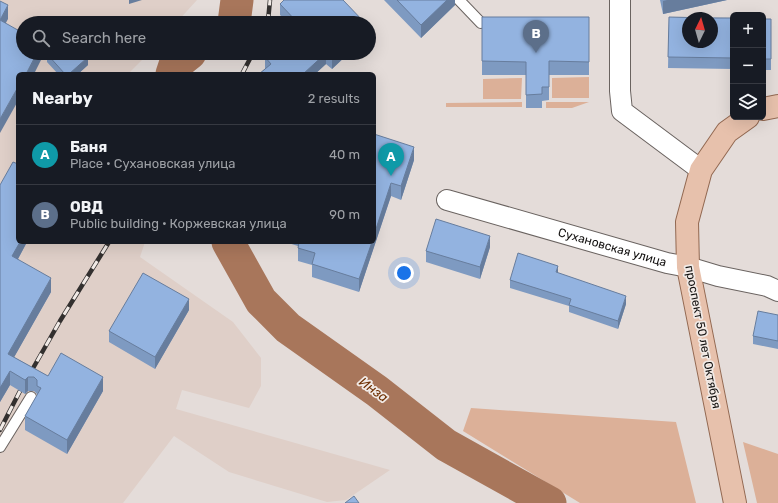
<!DOCTYPE html>
<html lang="en">
<head>
<meta charset="utf-8">
<style>
  :root { --surface:#171b24; --page:#242831; --text:#f1f3f6; --muted:#9ea1a6; --line:#363941; --accent:#94b2d8 }
  body { margin:0; font-family:Rubik,sans-serif; background:var(--page); color:var(--text) }
  .controls { position:absolute; right:12px; top:12px; display:grid; overflow:hidden; border-radius:6px; box-shadow:0 4px 16px #0002 }
  .controls button { width:36px; height:36px; display:grid; place-items:center; padding:0; border:0; border-bottom:1px solid var(--line); background:var(--surface); color:var(--text); font:20px sans-serif }
  .compass { position:absolute; left:682px; top:12px; width:36px; height:36px; border-radius:50%; background:var(--surface); box-shadow:0 4px 16px #0002; rotate:5deg }
  .you { position:absolute; left:404px; top:273px; width:14px; height:14px; margin:-10px; border:3px solid #fff; border-radius:50%; background:#1a73e8; box-shadow:0 0 0 6px #1a73e833 }
  .badge { display:grid; place-items:center; width:26px; height:26px; border-radius:50%; background:var(--accent); color:#fff; font-size:13px; font-weight:700 }
  .pin { position:absolute; translate:-50% -33px; filter:drop-shadow(0 1px 2px #0008) }
  .pin::after { content:''; position:absolute; top:21px; width:14px; height:12px; background:inherit; clip-path:polygon(0 0,100% 0,50% 100%) }
  .list { margin:0; padding:0; list-style:none }
  h2 { display:flex; justify-content:space-between; align-items:center; height:52px; margin:0; padding:0 16px; font-size:17px }
  h2 small { font-size:13px; font-weight:400; color:var(--muted) }
  .list li { display:grid; grid-template-columns:26px 1fr auto; gap:12px; align-items:center; box-sizing:border-box; height:60px; padding:0 16px; border-top:1px solid var(--line) }
  .list b { display:block; font-size:15px; white-space:nowrap }
  .list p { margin:0; font-size:13px; white-space:nowrap; color:var(--muted) }
  .list em { font-size:13px; font-style:normal; color:var(--muted) }
  .icon { flex:none; width:22px; height:22px; fill:none; stroke:currentColor; stroke-width:2; stroke-linecap:round; stroke-linejoin:round }
  .map { position:relative; flex:none; width:778px; height:503px; overflow:hidden }
  .search { position:absolute; background:var(--surface); box-shadow:0 4px 16px #0002; left:16px; top:16px; width:360px; height:44px; display:flex; align-items:center; gap:10px; box-sizing:border-box; padding:0 14px; border-radius:22px; color:var(--muted); font-size:15px }
  .panel { position:absolute; background:var(--surface); box-shadow:0 4px 16px #0002; left:16px; top:72px; width:360px; height:172px; border-radius:6px }
  .map>svg:first-child { display:block }
  .built { fill:#dfcfc8 }
  .green { fill:#dcb098 }
  .lines { fill:none; stroke-linecap:round; stroke-linejoin:round }
  .river { stroke:#a8765b; stroke-width:33 }
  .lane-casing { stroke:#6a6360; stroke-width:12 }
  .street-casing { stroke:#6a6360; stroke-width:22 }
  .primary-casing { stroke:#926851; stroke-width:24 }
  .lane { stroke:#fff; stroke-width:10 }
  .street { stroke:#fff; stroke-width:20 }
  .primary { stroke:#e7c1ac; stroke-width:22 }
  .rail-casing { stroke:#33302f; stroke-width:4.5 }
  .rail { stroke:#f1eae6; stroke-width:3; stroke-dasharray:9; stroke-linecap:butt }
  .wall { fill:#7e9ac1 }
  .shaded-wall { fill:#677d9d }
  .building { fill:#93b3e0; stroke:#677d9d }
  .labels { text-anchor:middle; stroke-width:3.5; stroke-linejoin:round; paint-order:stroke }
  .street-label { font-size:12px; fill:#12100f; stroke:#f1eae6 }
  .water-label { font-size:13px; font-style:italic; fill:#6d2e00; stroke:#f1eae6 }
</style>
</head>
<body>
<div class="map">
<svg width="778" height="503" viewBox="0 0 778 503">
  <rect width="100%" height="100%" fill="#e4dcd9"/>
  <path class="built" d="M0,0h197l-21,23h-153v30h126l-21,21h-110v168h127l-5,15 93,65 28,36v28l-12,22 -67,-18 -6,19 214,61 -44,30 -19,2 -98,-30 -55,-36 -51,67h-123z"/>
  <path class="green" d="M589,77v21h-37v-20z
    M522,78l-1,21h-38v-20z
    M522,102v5h-76v-4z
    M546,102h43l-17,6h-26z
    M471,408l205,14 20,81h-116l-117,-72z
    M743,442l35,12v49h-21z"/>
  <g class="lines">
    <path class="river" d="M234,23l3,-23
      M172,74l3,-9 15,-12
      M228,242l33,59 27,27 89,63 69,54 104,58"/>
    <defs>
      <path id="lane" d="M459,0l22,23
        M0,447l31,-50"/>
      <g id="street">
        <path d="M620,0v91l2,20 79,59"/>
        <path id="s1" d="M447,200l220,63 21,4 30,9 49,10 11,5"/>
      </g>
      <path id="primary" d="M763,109l15,-3
        M735,503l-47,-236 -1,-45 14,-52 26,-38 21,-15"/>
    </defs>
    <use href="#lane" class="lane-casing"/>
    <use href="#street" class="street-casing"/>
    <use href="#primary" class="primary-casing"/>
    <use href="#lane" class="lane"/>
    <use href="#street" class="street"/>
    <use href="#primary" class="primary"/>
    <defs>
      <path id="rail" d="M267,23l1,-2 2,-21
        M242,74l11,-21
        M28,377l32,-56 49,-79
        M0,430l20,-39"/>
    </defs>
    <use href="#rail" class="rail-casing"/>
    <use href="#rail" class="rail"/>
  </g>
  <path class="wall" d="M384,0h71v5l-34,33z
    M660,0h67l-64,14z
    M280,4l85,19h-77l-8,-8z
    M482,17h107v58h-40v25l-7,1v7h-16v-33h-44z
    M669,17l64,1v51l-65,-1z
    M763,19h8v51h-8z
    M269,53h80l-17,16 -6,-5 -11,10h-56l6,-5v-12z
    M47,54l41,11 -10,9h-20l-11,-12z
    M374,134l40,26 -13,40 -10,-4 -32,96 -47,-15v-12l-14,-4v-15l-13,-4h89z
    M0,185l27,57 -9,17 33,33 -37,65 34,19 55,15 -36,63 -42,-24v-14l12,-20v-2l-3,-3h-6l-3,3 -15,-9 -10,17z
    M490,247l-10,32 -54,-17v-11z
    M558,273l68,31 -8,25 -49,-17v-6l-59,-18v-8z
    M189,310l-34,59 -46,-27v-11z
    M778,315v34l-25,-5v-8z"/>
  <path class="shaded-wall" d="M129,0h13l-13,4z
    M447,0h8v5l-34,33v-13z
    M667,0h60l-64,14v-13z
    M8,5v14l-8,15v-14z
    M37,53h5v5l-8,16h-8z
    M326,53v11l-11,10h-12z
    M337,53h12l-17,16v-11z
    M88,57v8l-10,9h-9z
    M18,87v14l-18,32v-14z
    M414,147v13l-13,40v-14z
    M391,183v13l-32,96v-13l13,-37h2v-7z
    M490,236v11l-10,32v-12z
    M20,242h7l-15,28v-14z
    M558,266v8l-2,-2z
    M51,278v14l-43,76v-14z
    M626,296v8l-8,25v-8z
    M189,299v11l-34,59v-12z
    M10,371v14l-10,17v-14z
    M28,377v14l-3,3v-14z
    M103,377v14l-36,63v-14z"/>
  <path class="building" d="M284,0h59l22,23h-67l-18,-19z
    M397,0h50l-26,25z
    M0,1l8,4 -8,15z
    M482,17h107v45l-40,-1v26h-7v7l-16,1v-33l-44,-1z
    M669,17l40,1h-21v24h24v-24h21v40l-65,-1z
    M763,19h8v40h-8z
    M0,20l23,13v20h14l-11,21h-8v13l-18,32z
    M49,53h35l4,4 -19,17h-4l-18,-20z
    M269,53h57l-23,21h-44l12,-10 -6,-7z
    M327,53h10l-5,5z
    M374,134l40,13 -13,39 -10,-3 -17,52z
    M13,162l5,2v78h2l-8,14 39,22 -43,76 40,22 13,-23 42,24 -36,63 -42,-24 16,-28 -4,-2v-6l-3,-3h-6l-3,3 -15,-9 -10,17v-203z
    M436,219l54,17 -10,31 -54,-16z
    M299,242h73l-13,37 -47,-15 3,-11 -17,-5z
    M518,253l40,13 -2,6 70,24 -8,25 -49,-16 2,-6 -61,-19z
    M143,273l46,26 -34,58 -46,-26z
    M758,311l20,4v26l-25,-5z
    M354,496l5,7h-14z"/>
  <g class="labels">
    <g class="street-label">
      <text dy="4" stroke="none"><textPath href="#s1" startOffset="172">Сухановская улица</textPath></text>
      <text transform="translate(703 337) rotate(79)" y="4">проспект 50 лет Октября</text>
    </g>
    <g class="water-label">
      <text transform="translate(374 389) rotate(36)" y="5">Инза</text>
    </g>
  </g>
</svg>
<div class="controls">
<button>+</button>
<button>−</button>
<button><svg class="icon" aria-label="layers" viewBox="0 0 24 24"><path d="M12 4l9 5-9 5-9-5zM3 14l9 5 9-5"/></svg></button>
</div>
<svg class="compass" viewBox="-18 -18 36 36"><path d="M0-13l5 13h-10z" fill="#e53935"/><path d="M0 13l5-13h-10z" fill="#9ea1a6"/></svg>
<div class="you"></div>
<div class="pin badge" style="left:391px;top:176px;background:#0f9aa8">A</div>
<div class="pin badge" style="left:536px;top:53px;background:#5c6f8a">B</div>
<div class="search"><svg class="icon" aria-label="search" viewBox="0 0 24 24"><circle cx="10" cy="10" r="6"/><path d="M15 15l6 6"/></svg>Search here</div>
<section class="panel">
<h2>Nearby<small>2 results</small></h2>
<ul class="list">
<li><span class="badge" style="background:#0f9aa8">A</span><div><b>Баня</b><p>Place · Сухановская улица</p></div><em>40 m</em></li>
<li><span class="badge" style="background:#5c6f8a">B</span><div><b>ОВД</b><p>Public building · Коржевская улица</p></div><em>90 m</em></li>
</ul>
</section>
</div>
</body>
</html>
